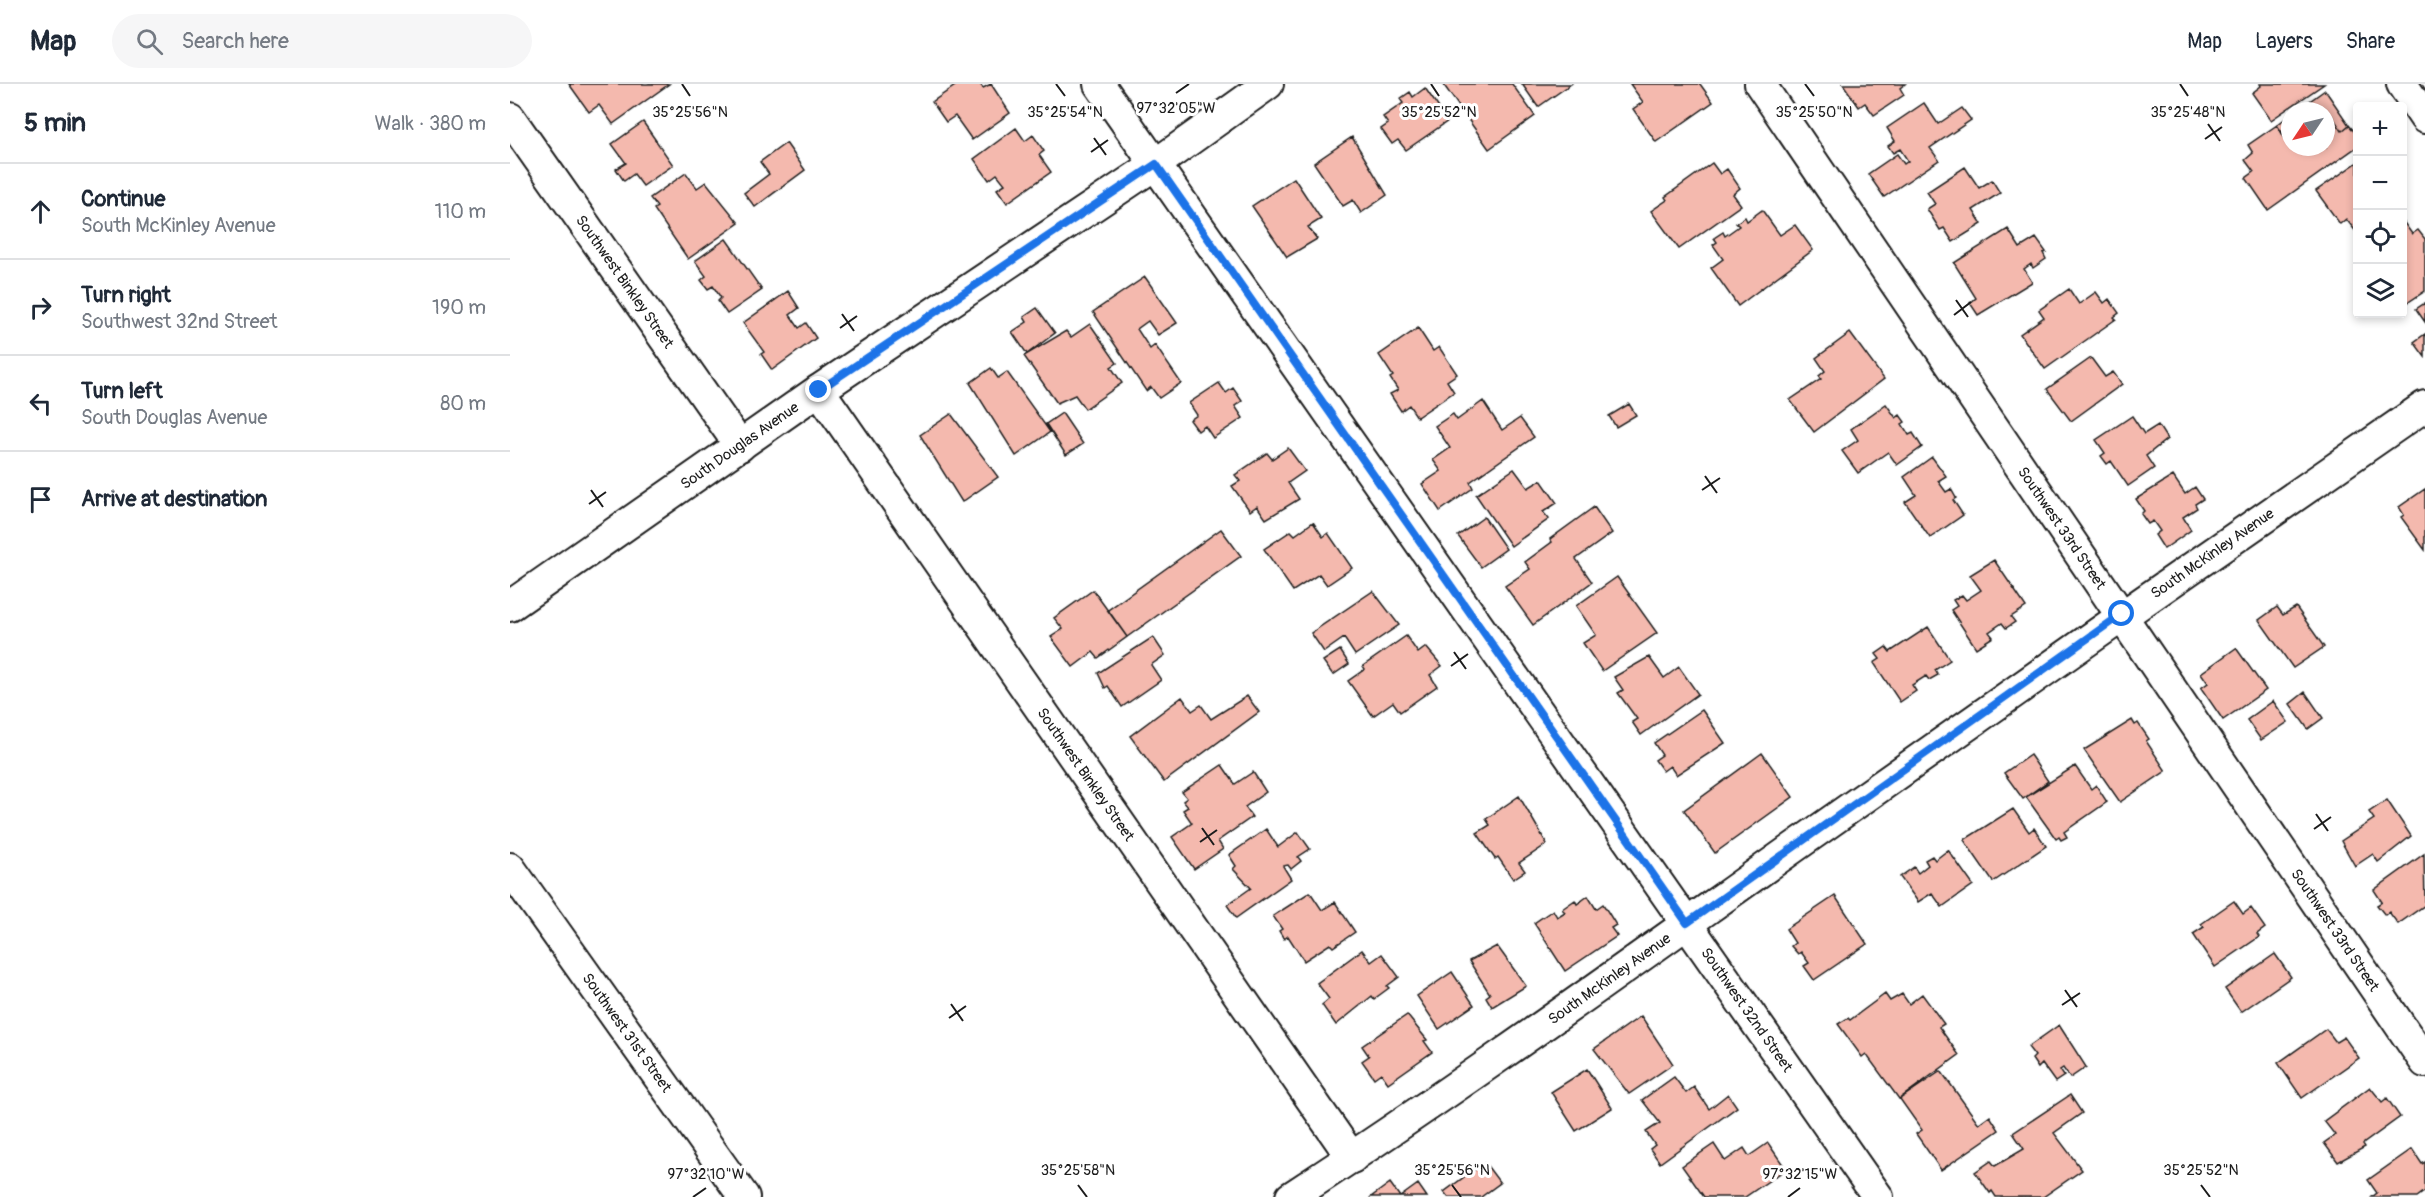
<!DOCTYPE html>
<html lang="en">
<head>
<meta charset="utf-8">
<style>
  :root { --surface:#fff; --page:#f6f6f7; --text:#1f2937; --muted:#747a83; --line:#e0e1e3 }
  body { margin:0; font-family:Pangolin,sans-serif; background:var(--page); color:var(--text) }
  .controls { position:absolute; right:18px; top:18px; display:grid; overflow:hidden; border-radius:6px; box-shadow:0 3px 9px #0003 }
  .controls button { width:54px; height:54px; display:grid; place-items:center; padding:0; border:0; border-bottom:2px solid var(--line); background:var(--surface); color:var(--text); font:30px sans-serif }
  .compass { position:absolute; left:1771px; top:18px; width:54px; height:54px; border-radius:50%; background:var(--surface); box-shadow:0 3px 9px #0003; rotate:235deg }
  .stop { position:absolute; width:18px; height:18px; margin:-14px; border:4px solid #1a73e8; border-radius:50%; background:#fff }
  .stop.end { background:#1a73e8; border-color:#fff; box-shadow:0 2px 6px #0008 }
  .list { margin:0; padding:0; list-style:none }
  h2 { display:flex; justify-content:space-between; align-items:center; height:78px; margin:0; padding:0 24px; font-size:26px }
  h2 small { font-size:20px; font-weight:400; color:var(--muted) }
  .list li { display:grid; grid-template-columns:39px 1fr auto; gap:18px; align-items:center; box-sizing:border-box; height:96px; padding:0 24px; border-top:2px solid var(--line) }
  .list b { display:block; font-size:22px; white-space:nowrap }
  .list p { margin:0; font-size:20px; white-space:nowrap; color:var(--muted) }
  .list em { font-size:20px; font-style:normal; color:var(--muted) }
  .icon { flex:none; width:33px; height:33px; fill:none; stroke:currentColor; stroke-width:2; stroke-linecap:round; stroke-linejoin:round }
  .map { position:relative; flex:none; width:1915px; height:1113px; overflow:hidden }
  header { display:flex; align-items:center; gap:36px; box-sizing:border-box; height:84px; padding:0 30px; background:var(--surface); border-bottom:2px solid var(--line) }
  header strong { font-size:28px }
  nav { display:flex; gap:33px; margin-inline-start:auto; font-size:21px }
  .search { width:420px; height:54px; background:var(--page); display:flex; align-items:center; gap:15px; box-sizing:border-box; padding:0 21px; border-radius:33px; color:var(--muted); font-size:22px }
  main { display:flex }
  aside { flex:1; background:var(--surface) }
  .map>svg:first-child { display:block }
  .building { fill:#f4b9ae; stroke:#1c1c1c; stroke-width:1.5 }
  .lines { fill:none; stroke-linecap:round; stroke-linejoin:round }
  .minor-casing { stroke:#1c1c1c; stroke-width:34 }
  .minor { stroke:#fff; stroke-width:30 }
  .route { stroke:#1a73e8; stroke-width:8 }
  .ticks { fill:none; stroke:#1c1c1c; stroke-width:2 }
  .labels { text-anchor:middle; stroke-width:6; stroke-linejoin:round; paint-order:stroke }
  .street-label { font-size:15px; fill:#1c1c1c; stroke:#fff }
  .ticks-label { font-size:15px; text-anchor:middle; fill:#1c1c1c; stroke:#fff; stroke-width:6; stroke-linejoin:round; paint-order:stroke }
</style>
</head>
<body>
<header>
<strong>Map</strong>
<div class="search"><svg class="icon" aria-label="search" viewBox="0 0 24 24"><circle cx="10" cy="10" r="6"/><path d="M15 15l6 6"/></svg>Search here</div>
<nav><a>Map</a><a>Layers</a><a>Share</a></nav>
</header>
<main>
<aside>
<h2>5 min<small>Walk · 380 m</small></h2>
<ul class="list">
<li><svg class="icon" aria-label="ahead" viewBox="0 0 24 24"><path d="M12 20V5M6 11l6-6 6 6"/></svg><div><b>Continue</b><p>South McKinley Avenue</p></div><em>110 m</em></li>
<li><svg class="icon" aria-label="right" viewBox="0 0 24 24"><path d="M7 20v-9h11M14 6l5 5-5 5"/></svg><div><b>Turn right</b><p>Southwest 32nd Street</p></div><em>190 m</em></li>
<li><svg class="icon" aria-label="left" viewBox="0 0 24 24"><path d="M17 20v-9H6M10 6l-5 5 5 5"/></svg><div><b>Turn left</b><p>South Douglas Avenue</p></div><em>80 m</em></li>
<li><svg class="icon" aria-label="arrive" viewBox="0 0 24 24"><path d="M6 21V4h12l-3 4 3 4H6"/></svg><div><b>Arrive at destination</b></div></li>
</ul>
</aside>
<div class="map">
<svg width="1915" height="1113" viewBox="0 0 1915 1113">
  <rect width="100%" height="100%" fill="#fff"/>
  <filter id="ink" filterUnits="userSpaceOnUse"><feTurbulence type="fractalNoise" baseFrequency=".0167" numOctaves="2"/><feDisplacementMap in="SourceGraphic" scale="12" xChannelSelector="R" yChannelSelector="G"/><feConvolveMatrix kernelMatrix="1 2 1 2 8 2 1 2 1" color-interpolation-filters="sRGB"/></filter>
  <g filter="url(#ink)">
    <path class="building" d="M59,0h100l-56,40 -14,-19 -10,7z
      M448,0h22l3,4 8,-4 19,29 -38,27 -17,-24 -9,6 -14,-20z
      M933,0h69l23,32 -46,33z
      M1012,0h49l-33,23z
      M1120,0h70l13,18 -57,40 -23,-33 10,-7z
      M1333,0h62l-5,4 4,7 -30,20 -9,-12 -6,4z
      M1750,0h64l-53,36 -19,-27 9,-7z
      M915,4l23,33 -42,29 -8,-10 -6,4 -11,-15 7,-5 -5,-7 20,-14 -3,-4 10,-7 3,5z
      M1815,6l24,35 -7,6 -10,-15 -6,5v-10h-30z
      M1414,19l14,21 24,-16 9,12 -41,28 9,12 -55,37 -16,-23 29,-20 7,10 4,-3 -8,-12 -7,4 -5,-7 7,-5 -8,-13z
      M1780,31v29l-13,-19z
      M1822,32l10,15 7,-6 9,11v10l-90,64 -22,-32 8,-6 -9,-12 8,-7 -5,-8 29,-20 13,22h36v-26z
      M133,38l30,43 -30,21 -9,-12 -10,7 -8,-12 10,-6 -14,-19z
      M506,44l9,13 8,-6 11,16 -5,4 12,17 -44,31 -10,-14 8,-5 -8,-10 -8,6 -15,-21z
      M842,53l35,58 -26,18 -8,-13 -10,6 -29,-43z
      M276,59l19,27 -50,37 -11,-14 25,-19 -9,-12z
      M1848,78v72l-12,-15 -6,5 -24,-33z
      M1202,79l8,11 7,-5 13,19 -7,6 8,11 -62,44 -28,-38 16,-11 -2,-3z
      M1455,83l14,21 13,-8 8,13 -27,17 9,14 -29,18 -9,-14 -4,2 -13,-21 8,-5 -8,-12z
      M176,89l11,15 9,-6 33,41 -51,36 -34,-50 3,-2 -7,-9z
      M784,94l27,41 -13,8 9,12 -30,18 -35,-51z
      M1252,126l18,25 15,-10 18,25 -75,56 -27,-38 12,-9 -10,-14 4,-3 -3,-4 9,-6 2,4 14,-10 -3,-3 9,-6 2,4z
      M1892,136l10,14 6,-4 7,9v52l-18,12 -5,-6z
      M1498,145l12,19 16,-10 10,14 -3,1 3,6 -13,9 -2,-4 -7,5 8,13 -54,33 -8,-12 6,-5 -22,-35z
      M216,155l36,51 -35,24 -9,-13 3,-3 -8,-12 -5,3 -7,-9 5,-4 -11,-15z
      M635,193l32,46 -19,12 -10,-14 -11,8 13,20 5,-4 26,38 -22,15 -8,-11 -5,4 -53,-79z
      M1559,205l10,15 17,-12 8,11 5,-4 10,14 -5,4 2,2 -71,50 -25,-35 24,-17 -5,-7z
      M278,207l11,17 -9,7 9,13 7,-5 10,15 -44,32 -11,-16 3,-2 -21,-29z
      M1915,219v19l-9,-13z
      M527,224l18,25 -28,21 -15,-22 15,-10 -3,-5z
      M580,240l27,39 -6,4 11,16 -37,26 -10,-14 -18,8 -33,-47 42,-25 5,6z
      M908,244l15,23 6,-4 18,27 -10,7 7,11 -37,25 -8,-12 -8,6 -11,-17 8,-4 -8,-12 3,-2 -14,-21z
      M1340,249l34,46 -70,53 -24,-32 31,-21 -2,-3 6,-5 -9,-13z
      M1915,250v23l-11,-15z
      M1581,274l14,19 8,-5 9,12 -51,37 -24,-32z
      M481,284l7,10 9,-6 43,60 -34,24 -46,-73z
      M709,299l7,10 7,-5 9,13 -7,5 8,12 -30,20 -8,-12 -7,5 -8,-11 7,-5 -8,-12z
      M973,317l19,29 18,-12 14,19 -64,45 3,6 -33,23 -18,-27 19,-13 -8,-11 17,-12 -15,-22 18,-12 4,6z
      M1119,320l7,11 -20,12 -7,-11z
      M1376,320l10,14 4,-3 5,7 -3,2 7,11 4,-2 9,14 -25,18 -9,-13 -30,21 -16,-22 16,-11 -7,-11z
      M552,329l21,31 -17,11 -20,-31z
      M441,330l47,63 -36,25 -42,-67z
      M1622,332l12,18 14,-9 9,14 -21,17 8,12 -26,18 -17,-25 -4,3 -6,-8 4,-3 -9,-13z
      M778,364l17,23 -17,12 11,16 -33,20 -9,-13 -7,5 -18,-25 8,-5 -5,-6 32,-22 5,6z
      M1422,373l14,19 -8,5 8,11 5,-3 5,9 -3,2 10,15 -33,23 -25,-36 11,-7 -12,-18z
      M1004,385l14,19 13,-8 16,23 -14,9 6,7 -38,27 -35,-51z
      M1663,392l12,18 10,-7 8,12 -8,5 2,4 -14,9 8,13 -27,19 -9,-14 5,-4 -7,-10 -5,3 -7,-10 3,-3 -8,-12z
      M1915,405v61l-24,-33 3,-2 -5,-8z
      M1084,423l18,26 -36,26 16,23 -59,43 -28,-39 25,-17 -5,-7 27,-20 -2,-3z
      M974,433l22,32 -25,18 -23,-31z
      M803,438l10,15 5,-4 24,35 -25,17 -8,-11 -26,17 -29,-42 27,-18 4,4z
      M711,445l20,27 -114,81 -19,-27z
      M1484,476l32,47 -15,10 4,5 -9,6 -4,-5 -13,9 4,5 -17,11 -25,-38 6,-4 -4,-6 9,-5 4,5 15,-10 -11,-15z
      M1107,493l40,56 -55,38 -19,-28 13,-8 -20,-29z
      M583,506l34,47 -29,21 -5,-6 -20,15 -22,-30 12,-8 -9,-11z
      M863,507l26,34 -44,30 -11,-17 -20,14 -13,-19z
      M1767,523l6,8 13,-8 28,40 -31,21 -34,-48z
      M1418,543l22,33 -15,10 3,5 -9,5 -3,-4 -14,9 4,6 -16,11 -26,-39 6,-4 -4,-5 10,-7 4,5z
      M896,552l12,17 8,-6 16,19 -12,9 7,11 -37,26 -7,-10 -20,14 -25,-35 17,-12 -2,-3z
      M643,553l12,18 -14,10 10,15 -39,27 -14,-21 -3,2 -7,-15z
      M1726,564l30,42 -43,30 -22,-32 7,-5 -7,-10z
      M830,566l9,14 -16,11 -10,-14z
      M1139,573l15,21 15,-11 19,27 -57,41 -9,-13 5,-3 -19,-26 5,-3 -9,-13z
      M1795,608l18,26 -15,11 -18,-25z
      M737,612l12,16 -95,70 -34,-46 52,-39 10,14 9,-6 10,14z
      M1763,617l15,21 -27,18 -14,-20z
      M1192,626l23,33 -49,32 -6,-9 -7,5 -8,-11 7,-5 -8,-12z
      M1622,636l3,5 3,-2 11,16 -3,2 20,30 -46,31 -36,-52z
      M1252,669l31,44 -78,56 -31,-43z
      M1520,671l18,26 -25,18 -19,-26z
      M712,681l13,19 18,-12 13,20 -21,15 7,10 -34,24 5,8 -29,20 -22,-32 20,-14 -9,-13 5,-3 -5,-6 4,-3 -5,-6z
      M1565,682l16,23 5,-4 11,17 -43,30 3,5 -6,3 -2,-3 -3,2 -30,-42z
      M1009,712l28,48 -28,19 6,8 -12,8 -15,-22 -3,2 -18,-26 13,-8 -4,-6z
      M1877,716l24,36 -33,26 -5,-8 -18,12 -14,-25 33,-22 -5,-7z
      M1503,725l16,23 5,-4 12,18 -53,36 -29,-42z
      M756,745l12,18 20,-15 12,17 -12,8 3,4 -10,8 -3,-4 -5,1 8,13 -55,39 -9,-13 24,-17 -18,-19 3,-3 -7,-11z
      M1438,766l25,35 -31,22 -10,-14 -14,9 -18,-25 14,-10 4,6 10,-8 -3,-5 7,-4 3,4z
      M1914,770l1,51 -27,19 -9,-12 -4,3 -8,-10 5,-3 -8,-12z
      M800,808l12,18 13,-8 20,30 -22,15 -3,-3 -26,17 -16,-25 -4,3 -5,-8 3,-2 -9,-13z
      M1078,812l8,13 7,-5 13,21 -5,3 6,8 -52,35 -31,-48 19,-13 4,7 8,-5 -3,-3 13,-9 2,4z
      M1325,812l32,48 -53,36 -10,-14 5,-3 -8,-11 -3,2 -7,-8 4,-3 -9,-14z
      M1724,817l9,13 8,-6 14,20 -8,6 2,3 -44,30 -22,-33 11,-7 -3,-3z
      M987,862l29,40 -34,21 -6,-10 4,-3 -21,-33z
      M852,866l9,12 11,-8 17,23 -12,9 2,2 -15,11 -2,-3 -36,29 -14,-20 7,-6 -12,-16z
      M1765,870l16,23 -50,35 -16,-23z
      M942,888l22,33 -35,24 -22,-33z
      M1375,910l5,7 12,-7 7,10 13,-10 22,30 -5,3 20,28 -60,44 -33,-45 -4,3 -24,-33 10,-6 2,2z
      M897,931l20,25 -3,1 8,11 -44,31 -7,-10 -7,5 -12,-17 7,-5 -7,-10z
      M1131,932l32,48 -44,30 -35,-45z
      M1549,941l27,42 -16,11 -7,-10 -3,2 4,6 -9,6 -13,-18 -4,4 -6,-9 3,-3 -7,-9z
      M1816,945l10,13 8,-5 15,21 -57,40 -24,-35z
      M1077,985l25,39 -36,23 -25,-39z
      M1431,987l38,53 11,-8 9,14 -58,40 -25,-36 6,-4 -22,-31z
      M1164,993l12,16 8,-6 15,22 19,-15 9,13 -77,56 -10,-14 5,-4 -9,-13 14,-9 -18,-23z
      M1860,1003l12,15 5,-4 13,19 -37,27 2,3 -27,15 -14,-19 11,-8 -11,-14z
      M1560,1011l12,18 -28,20 28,37 -39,27h-47l-4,-6 -2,2 -15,-21 16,-11 4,5 29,-17 -11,-16z
      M1258,1059l18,26 -41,28h-41l-22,-31 32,-22 11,17 19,-13 5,8z
      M1902,1065l10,15 3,-2v29l-8,6h-45l5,-4 -9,-13z
      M975,1079l15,20 -19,14h-33l-4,-5 20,-15 -2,-3 9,-6 2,3z
      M880,1099l10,14 18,-13 9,13h-56z"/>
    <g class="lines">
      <defs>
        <g id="minor">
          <path id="s1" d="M589,0l779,1113"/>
          <path id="s2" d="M1250,0l665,978"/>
          <path d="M1892,0l23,34"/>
          <path id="s3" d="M0,34l230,328"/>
          <path id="s4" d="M309,306l533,768"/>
          <path id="s5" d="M0,522l309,-216 337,-226 112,-80"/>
          <path id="s6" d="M0,784l234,329"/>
          <path id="s7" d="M781,1113c171,-111 336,-231 502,-349 210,-149 420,-296 632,-442"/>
        </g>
      </defs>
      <use href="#minor" class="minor-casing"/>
      <use href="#minor" class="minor"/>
    </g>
  </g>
  <g class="lines" filter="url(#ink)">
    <path class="route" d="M309,306l337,-226 531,759 435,-309"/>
  </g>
  <path class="ticks" d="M172,0l8,12M546,0l9,12M921,0l8,12M1295,0l9,12M1670,0l8,12M666,9l13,-9M1698,40l12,17M584,54l12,17M1695,55l17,-12M581,68l17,-12M1446,216l12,17M332,230l12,17M1444,231l17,-13M330,244l17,-12M1195,392l12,17M81,406l12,17M1192,406l18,-12M79,420l17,-12M944,568l12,17M941,582l17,-12M1806,730l12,17M692,744l12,17M1804,745l17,-12M690,758l17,-12M1555,906l12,17M441,920l12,17M1552,921l18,-12M439,934l17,-12M568,1101l9,12M942,1101l9,12M1691,1101l9,12M183,1113l13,-9M1278,1113l12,-9"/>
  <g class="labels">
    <g class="street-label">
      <text dy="5" stroke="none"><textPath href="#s3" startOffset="200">Southwest Binkley Street</textPath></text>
      <text dy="5" stroke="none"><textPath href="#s5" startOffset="280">South Douglas Avenue</textPath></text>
      <text dy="5" stroke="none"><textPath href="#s2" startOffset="537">Southwest 33rd Street</textPath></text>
      <text dy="5" stroke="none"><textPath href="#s7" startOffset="1124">South McKinley Avenue</textPath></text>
      <text dy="5" stroke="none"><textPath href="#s4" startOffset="468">Southwest Binkley Street</textPath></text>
      <text dy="5" stroke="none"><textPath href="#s2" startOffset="1023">Southwest 33rd Street</textPath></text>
      <text dy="5" stroke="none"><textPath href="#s7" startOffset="386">South McKinley Avenue</textPath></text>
      <text dy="5" stroke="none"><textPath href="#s1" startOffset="1130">Southwest 32nd Street</textPath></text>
      <text dy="5" stroke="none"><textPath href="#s6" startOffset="202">Southwest 31st Street</textPath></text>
    </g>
  </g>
  <g class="ticks-label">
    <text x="666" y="29">97°32'05"W</text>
    <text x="1678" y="33">35°25'48"N</text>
    <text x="180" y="33">35°25'56"N</text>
    <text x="555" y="33">35°25'54"N</text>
    <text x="929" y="33">35°25'52"N</text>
    <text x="1304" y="33">35°25'50"N</text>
    <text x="568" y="1091">35°25'58"N</text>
    <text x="942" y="1091">35°25'56"N</text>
    <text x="1691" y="1091">35°25'52"N</text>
    <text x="196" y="1095">97°32'10"W</text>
    <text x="1290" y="1095">97°32'15"W</text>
  </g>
</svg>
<div class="controls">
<button>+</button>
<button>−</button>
<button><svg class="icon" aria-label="locate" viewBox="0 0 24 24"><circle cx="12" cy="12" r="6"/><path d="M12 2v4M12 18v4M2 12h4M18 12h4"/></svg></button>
<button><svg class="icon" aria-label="layers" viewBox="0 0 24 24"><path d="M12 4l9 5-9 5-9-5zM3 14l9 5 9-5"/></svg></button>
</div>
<svg class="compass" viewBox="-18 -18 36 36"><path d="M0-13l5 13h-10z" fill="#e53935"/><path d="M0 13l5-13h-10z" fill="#747a83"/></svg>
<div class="stop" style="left:1612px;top:530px"></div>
<div class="stop end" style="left:309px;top:306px"></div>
</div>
</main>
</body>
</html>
